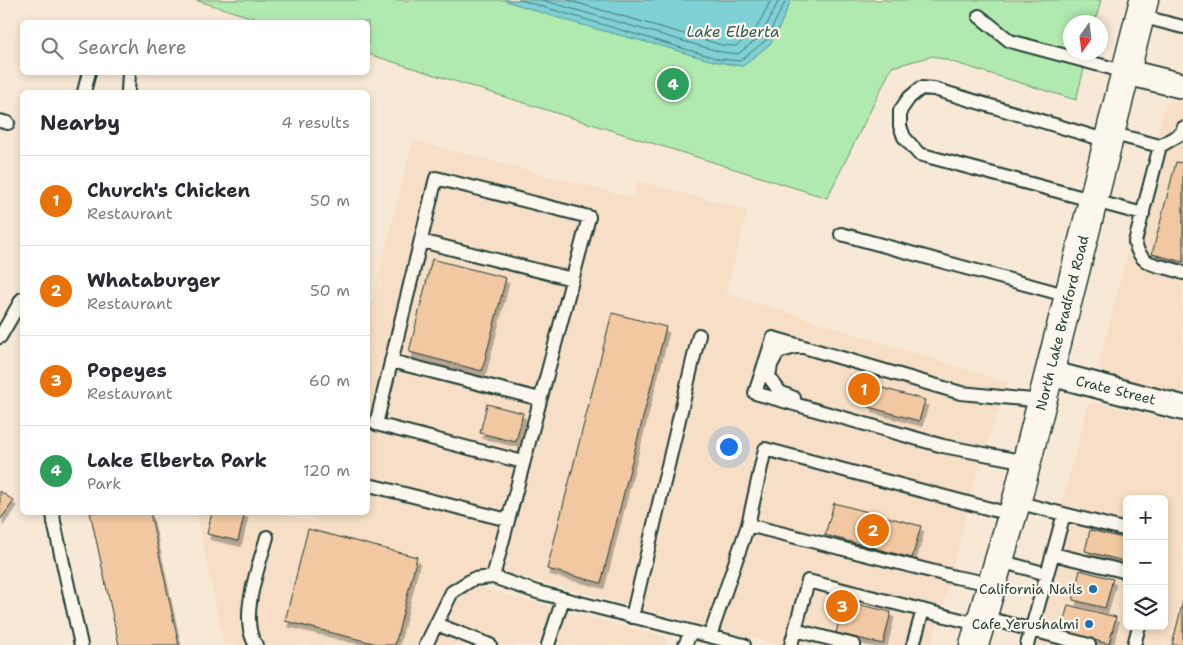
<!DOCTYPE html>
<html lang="en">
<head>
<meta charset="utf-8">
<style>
  :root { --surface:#fff; --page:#f7f7f7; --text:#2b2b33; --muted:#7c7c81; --line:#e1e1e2; --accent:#ea580c }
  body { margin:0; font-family:"Shantell Sans",sans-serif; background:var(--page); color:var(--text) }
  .controls { position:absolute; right:15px; bottom:15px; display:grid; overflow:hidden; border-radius:8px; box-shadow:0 2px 8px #0003 }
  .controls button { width:45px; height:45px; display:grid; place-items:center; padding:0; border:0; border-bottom:1px solid var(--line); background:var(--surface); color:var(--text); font:25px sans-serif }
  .compass { position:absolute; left:1063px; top:15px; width:45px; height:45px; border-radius:50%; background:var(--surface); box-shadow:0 2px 8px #0003; rotate:194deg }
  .you { position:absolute; left:728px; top:446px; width:18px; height:18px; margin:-12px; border:4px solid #fff; border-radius:50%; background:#1a73e8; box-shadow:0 0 0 8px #1a73e833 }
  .badge { display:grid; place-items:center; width:32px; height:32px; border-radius:50%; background:var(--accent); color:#fff; font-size:16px; font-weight:700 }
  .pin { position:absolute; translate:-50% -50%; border:2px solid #fff; box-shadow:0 1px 5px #0006 }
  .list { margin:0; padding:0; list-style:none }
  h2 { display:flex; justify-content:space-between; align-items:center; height:65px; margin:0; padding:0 20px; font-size:21px }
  h2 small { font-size:16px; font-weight:400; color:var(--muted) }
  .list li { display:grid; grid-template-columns:32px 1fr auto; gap:15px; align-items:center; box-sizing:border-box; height:90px; padding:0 20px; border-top:1px solid var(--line) }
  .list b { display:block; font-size:19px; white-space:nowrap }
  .list p { margin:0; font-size:16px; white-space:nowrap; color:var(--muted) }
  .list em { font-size:16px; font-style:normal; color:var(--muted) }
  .icon { flex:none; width:28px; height:28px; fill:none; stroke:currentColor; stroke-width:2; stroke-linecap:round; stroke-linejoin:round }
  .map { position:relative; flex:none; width:1183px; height:645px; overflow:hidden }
  .search { position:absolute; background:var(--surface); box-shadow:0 2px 8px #0003; left:20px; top:20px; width:350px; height:55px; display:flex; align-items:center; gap:12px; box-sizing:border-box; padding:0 18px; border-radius:8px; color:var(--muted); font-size:19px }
  .panel { position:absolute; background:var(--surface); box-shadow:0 2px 8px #0003; left:20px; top:90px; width:350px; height:425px; border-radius:8px }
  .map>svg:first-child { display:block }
  .built { fill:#f6dfc6; fill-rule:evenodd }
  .green { fill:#b1eaae; stroke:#689471 }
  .water { fill:#7ed0d5; stroke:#589595 }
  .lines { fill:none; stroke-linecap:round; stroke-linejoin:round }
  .shore { stroke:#457874; stroke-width:1 }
  .building { fill:#f1c8a1; stroke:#1f3d34; filter:url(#shadow) }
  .service-casing { stroke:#1f3d34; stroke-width:16 }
  .minor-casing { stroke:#1f3d34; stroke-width:28 }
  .secondary-casing { stroke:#1f3d34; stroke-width:31 }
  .service { stroke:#fbf7ec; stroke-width:12 }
  .minor { stroke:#fbf7ec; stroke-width:24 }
  .secondary { stroke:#fbf7ec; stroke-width:28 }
  .poi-dot { fill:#1f6fb2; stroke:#fbf7ec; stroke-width:2 }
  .labels { text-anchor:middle; stroke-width:4.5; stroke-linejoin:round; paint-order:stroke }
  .street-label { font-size:14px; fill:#1f3d34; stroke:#fbf7ec }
  .poi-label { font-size:14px; fill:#1f3d34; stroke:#fbf7ec; text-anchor:end }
  .water-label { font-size:15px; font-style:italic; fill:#325a54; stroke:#fbf7ec }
</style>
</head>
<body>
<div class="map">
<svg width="1183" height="645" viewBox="0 0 1183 645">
  <defs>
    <filter id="shadow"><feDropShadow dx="3" dy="5.5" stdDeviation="0" flood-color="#0004"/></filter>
  </defs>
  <rect width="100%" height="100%" fill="#f8e9d6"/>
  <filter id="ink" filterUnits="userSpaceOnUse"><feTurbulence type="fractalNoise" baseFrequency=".02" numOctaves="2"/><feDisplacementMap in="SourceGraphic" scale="10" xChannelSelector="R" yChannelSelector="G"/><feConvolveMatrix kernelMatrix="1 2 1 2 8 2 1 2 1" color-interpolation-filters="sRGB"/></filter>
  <g filter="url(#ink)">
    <path class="built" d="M1177,102l6,2v291l-72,-19 -13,-8 67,-265z
      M413,140l220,58 5,-17 110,29 -22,83 283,90 -31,85 -28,114 -19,63h-152l-291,-77 -4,21 184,49 -4,7h-440l-28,-132h80l38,9 2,-9 52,-1v-196z
      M1100,403l83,21v221h-163l42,-142 26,-99zM1127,499h37v127h-37z"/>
    <path class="green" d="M195,0h906l-6,22h-25v30l18,1 -12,47 -143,-44 -41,11 -65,131 -459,-144v-32h-101z"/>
    <path class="water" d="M504,0h287l-12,28 -9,16 -27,22c-30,-3 -57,-13 -85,-21 -52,-13 -104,-27 -154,-45z"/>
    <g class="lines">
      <path class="shore" d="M520,0l199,59 21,2 26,-21 20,-40
        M542,0l179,52 17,2 23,-18 18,-36
        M567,0l155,45 14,1 19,-15 16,-31"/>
    </g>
    <path class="building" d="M1176,162l7,1v99l-31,-8z
      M432,259l74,19 -24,93 -73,-19z
      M612,313l54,14 -65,256 -54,-14z
      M875,386l50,14 -6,21 -50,-14z
      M487,404l36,9 -7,29 -36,-9z
      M0,491l14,10 -14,19z
      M834,503l87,23 -9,32 -87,-23z
      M90,512h60l29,133h-60z
      M212,512h33l-7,29 -31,-7z
      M308,529l109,28 -22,88h-14l-96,-24z
      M1090,530l37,9v23l-42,-11z
      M1080,570l33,9 -8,29 -32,-8z
      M844,601l47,11 -8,32 -47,-11z
      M1183,601v44h-11z
      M1068,605l48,12 -7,27 -48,-13z"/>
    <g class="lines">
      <defs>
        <path id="service" d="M979,16l31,25 116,31
          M1140,16l43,11
          M84,92l5,-20
          M128,92l1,-20
          M0,121l8,2
          M1183,128l-1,5 -22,13 -25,96c6,28 26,21 48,31
          M1110,133l50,13
          M1108,141l-174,-52 -13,-1 -12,10 -9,13v15l4,11 15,17 224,60
          M841,234l228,62
          M421,241l151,38
          M0,337l22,-38
          M391,361l149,38
          M794,398l-14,-6 -11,-15 2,-12 7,-13 21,-6
          M1026,462l-83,-16 -188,-53 18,-55 188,55 81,8
          M373,486l135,34
          M1016,502l111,28
          M53,512l1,10 27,123
          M748,525l207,52 38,7
          M1053,554l74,18
          M1000,561l47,13
          M493,577l96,-360 -153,-39 -60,246 147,38
          M632,617l67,-282
          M983,617l106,28
          M436,624l54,21
          M795,630l59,15
          M710,636l38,-111 17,-76 248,66
          M256,645c-18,-25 3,-80 11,-108
          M426,645l26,-53 21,-13 20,-2 44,15 207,53
          M548,645l15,-46
          M685,645l6,-13
          M791,645l17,-64 173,44
          M913,645l10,-35
          M1027,645l37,-131
          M1134,645l5,-19"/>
        <path id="minor" d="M1126,72l57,14
          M1049,373l134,35"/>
        <path id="secondary" d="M974,645l44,-149 126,-496"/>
      </defs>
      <use href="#service" class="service-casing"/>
      <use href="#minor" class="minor-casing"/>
      <use href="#secondary" class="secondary-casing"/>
      <use href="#service" class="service"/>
      <use href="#minor" class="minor"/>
      <use href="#secondary" class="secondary"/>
    </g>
  </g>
  <g class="poi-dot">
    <circle cx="1093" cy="589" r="5"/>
    <circle cx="1089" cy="624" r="5"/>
  </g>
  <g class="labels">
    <g class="street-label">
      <text transform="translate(1062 323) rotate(-76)" y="5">North Lake Bradford Road</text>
      <text transform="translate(1116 390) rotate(14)" y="5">Crate Street</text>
    </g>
    <g class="poi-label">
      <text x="1083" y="594">California Nails</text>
      <text x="1079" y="629">Cafe Yerushalmi</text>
    </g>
    <g class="water-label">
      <text x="733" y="37">Lake Elberta</text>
    </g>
  </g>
</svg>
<div class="controls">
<button>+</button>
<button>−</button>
<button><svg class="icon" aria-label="layers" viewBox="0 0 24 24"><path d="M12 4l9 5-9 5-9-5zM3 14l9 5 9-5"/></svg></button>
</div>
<svg class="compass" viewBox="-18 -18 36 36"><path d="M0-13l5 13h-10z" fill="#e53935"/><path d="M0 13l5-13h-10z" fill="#7c7c81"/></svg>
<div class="you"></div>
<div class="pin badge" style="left:864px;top:389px;background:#e8710a">1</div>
<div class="pin badge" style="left:873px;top:530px;background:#e8710a">2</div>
<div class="pin badge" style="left:842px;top:606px;background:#e8710a">3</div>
<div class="pin badge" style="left:673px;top:84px;background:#2e9e5b">4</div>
<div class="search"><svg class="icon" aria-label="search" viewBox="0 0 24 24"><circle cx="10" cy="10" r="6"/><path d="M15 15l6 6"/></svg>Search here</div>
<section class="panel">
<h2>Nearby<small>4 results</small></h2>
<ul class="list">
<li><span class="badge" style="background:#e8710a">1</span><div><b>Church's Chicken</b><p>Restaurant</p></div><em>50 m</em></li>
<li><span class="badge" style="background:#e8710a">2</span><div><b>Whataburger</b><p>Restaurant</p></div><em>50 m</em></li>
<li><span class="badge" style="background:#e8710a">3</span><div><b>Popeyes</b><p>Restaurant</p></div><em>60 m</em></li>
<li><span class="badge" style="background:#2e9e5b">4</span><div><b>Lake Elberta Park</b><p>Park</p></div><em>120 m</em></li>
</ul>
</section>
</div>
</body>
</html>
